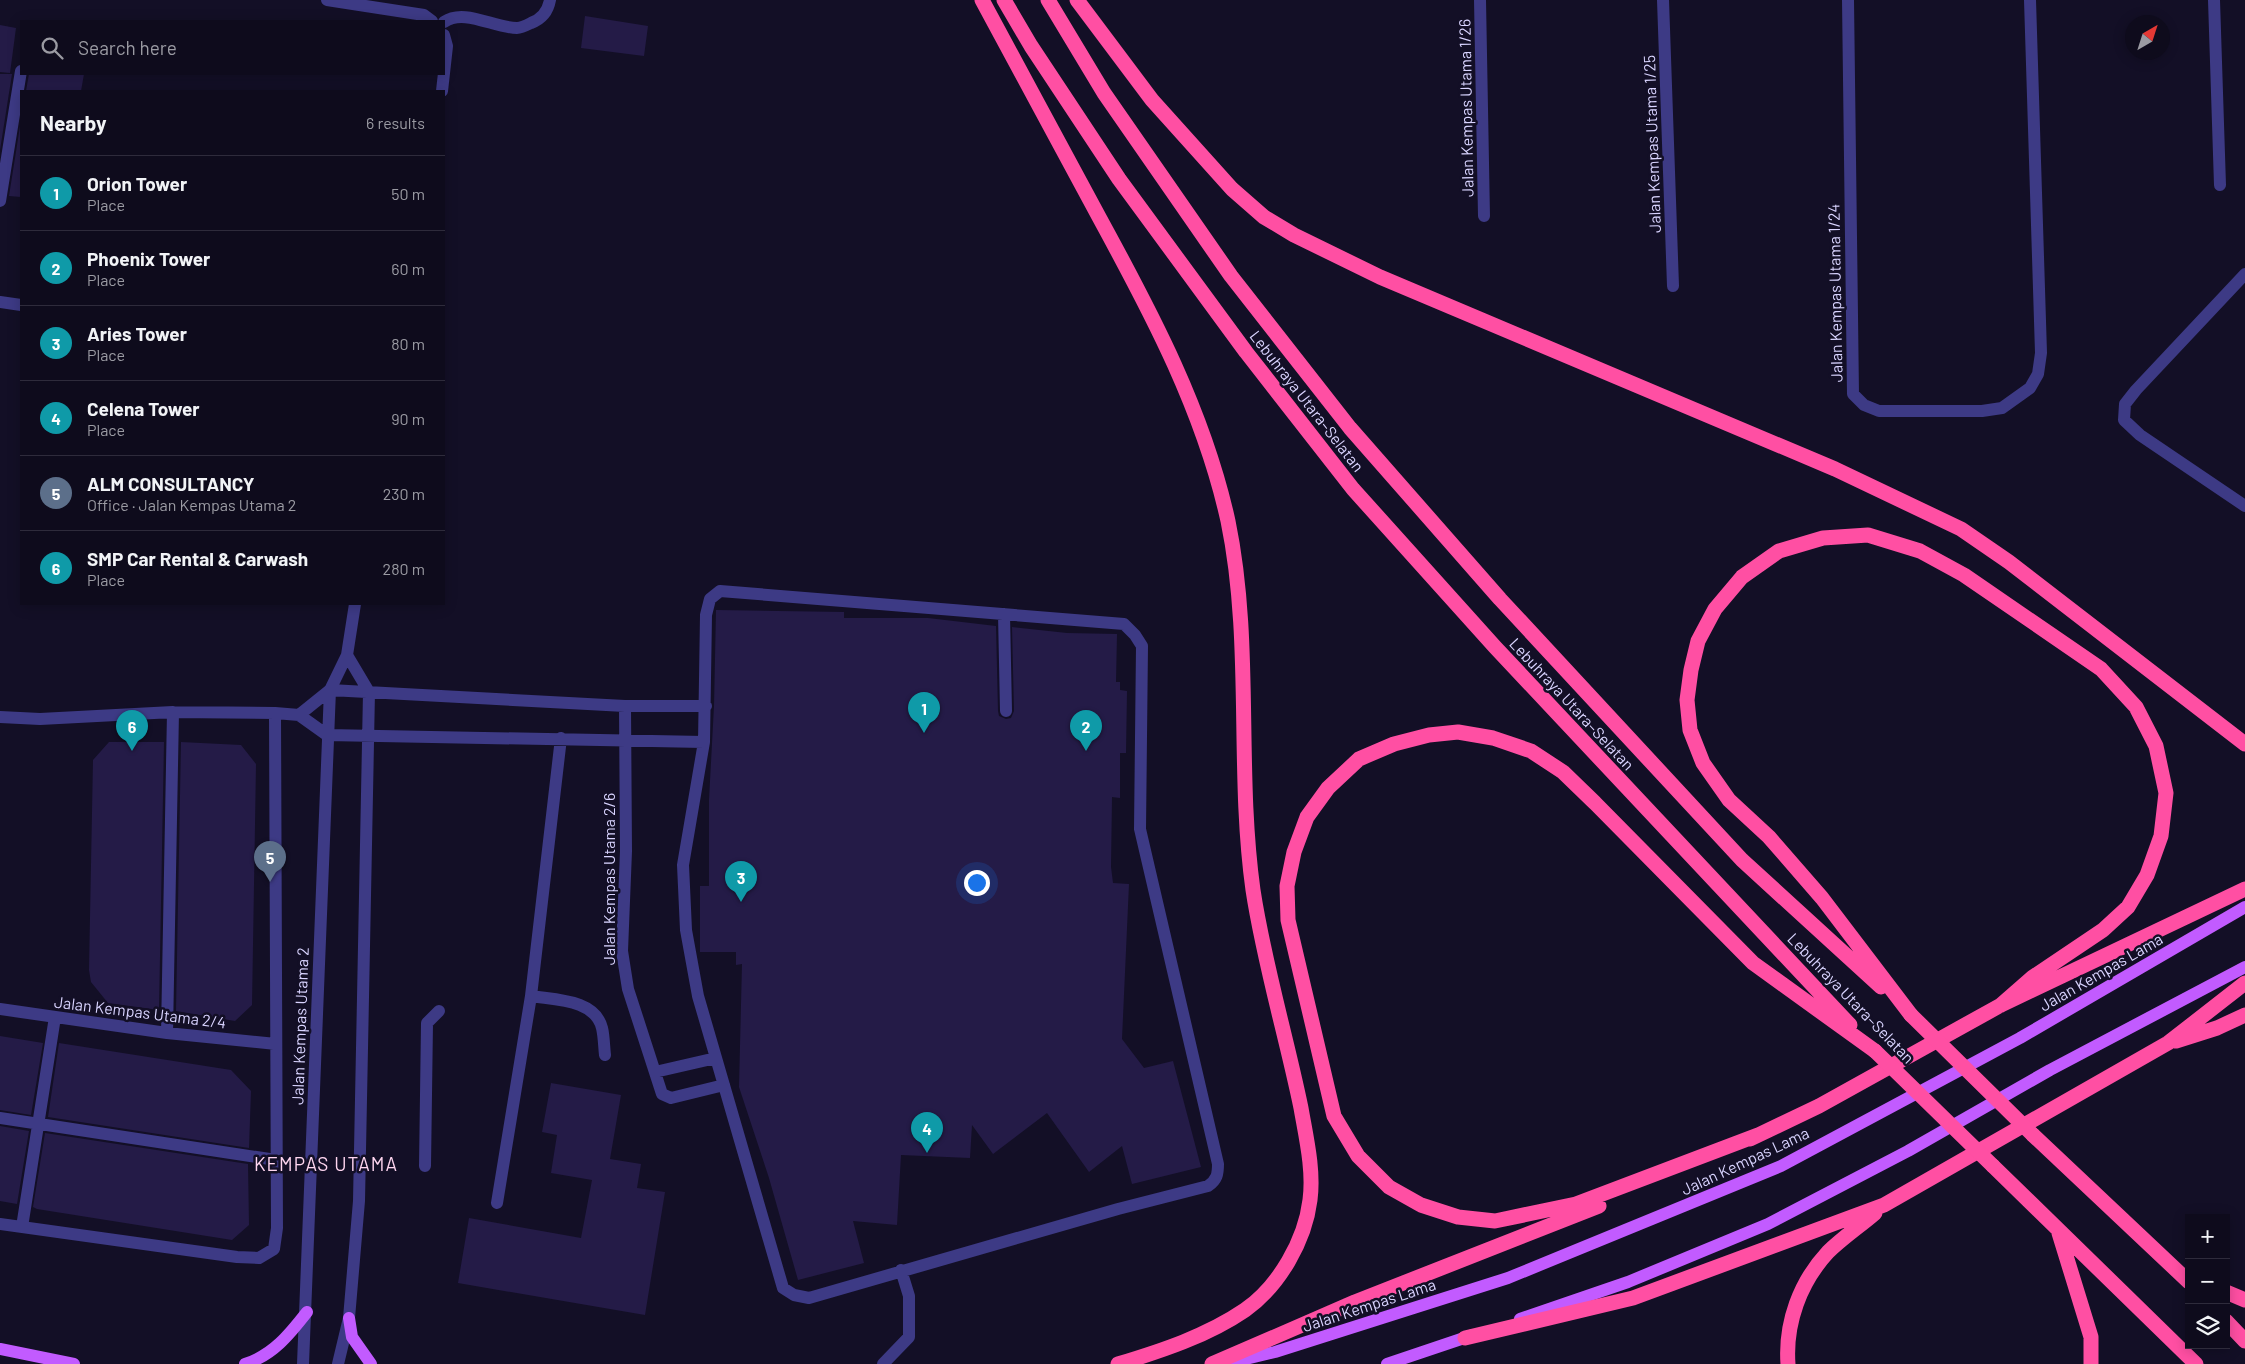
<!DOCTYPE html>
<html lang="en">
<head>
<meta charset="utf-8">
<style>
  :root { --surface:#0e0b1c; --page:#171425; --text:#f1f3f6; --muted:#9b9ba3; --line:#2e2b3b; --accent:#00e5ff }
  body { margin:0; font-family:Barlow,sans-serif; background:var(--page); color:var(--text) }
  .controls { position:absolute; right:15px; bottom:15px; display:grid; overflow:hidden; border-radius:0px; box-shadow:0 2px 12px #0003 }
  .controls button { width:45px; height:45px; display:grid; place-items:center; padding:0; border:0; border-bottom:1px solid var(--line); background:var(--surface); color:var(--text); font:25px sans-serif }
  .compass { position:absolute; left:2125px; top:15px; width:45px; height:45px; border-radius:50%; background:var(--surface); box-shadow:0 2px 12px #0003; rotate:39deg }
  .you { position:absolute; left:976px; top:882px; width:18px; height:18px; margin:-12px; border:4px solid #fff; border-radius:50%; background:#1a73e8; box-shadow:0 0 0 8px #1a73e833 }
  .badge { display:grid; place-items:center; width:32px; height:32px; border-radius:50%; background:var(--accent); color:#fff; font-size:16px; font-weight:700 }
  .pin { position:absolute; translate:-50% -41px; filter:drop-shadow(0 1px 2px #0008) }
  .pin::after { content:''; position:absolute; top:26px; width:18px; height:15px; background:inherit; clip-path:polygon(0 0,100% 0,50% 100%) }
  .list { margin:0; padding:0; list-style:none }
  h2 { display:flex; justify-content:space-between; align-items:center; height:65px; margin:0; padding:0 20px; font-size:21px }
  h2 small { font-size:16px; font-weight:400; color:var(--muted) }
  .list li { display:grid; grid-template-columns:32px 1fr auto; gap:15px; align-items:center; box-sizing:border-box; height:75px; padding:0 20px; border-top:1px solid var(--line) }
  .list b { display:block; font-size:19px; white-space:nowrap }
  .list p { margin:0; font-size:16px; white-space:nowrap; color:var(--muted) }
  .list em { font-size:16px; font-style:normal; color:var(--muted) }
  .icon { flex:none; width:28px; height:28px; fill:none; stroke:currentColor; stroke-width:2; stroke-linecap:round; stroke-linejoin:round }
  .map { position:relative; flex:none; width:2245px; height:1364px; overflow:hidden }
  .search { position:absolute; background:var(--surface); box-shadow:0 2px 12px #0003; left:20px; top:20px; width:425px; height:55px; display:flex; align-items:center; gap:12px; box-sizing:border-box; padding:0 18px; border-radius:0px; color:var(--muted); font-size:19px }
  .panel { position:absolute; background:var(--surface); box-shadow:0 2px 12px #0003; left:20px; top:90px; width:425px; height:515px; border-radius:0px }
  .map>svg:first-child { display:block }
  .building { fill:#241b47 }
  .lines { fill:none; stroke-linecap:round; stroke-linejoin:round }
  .minor { stroke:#3d3a85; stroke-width:12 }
  .major { stroke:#c25bff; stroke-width:12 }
  .highway { stroke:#ff4fa3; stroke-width:15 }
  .highway-bridge { stroke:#ff4fa3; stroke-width:15 }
  .labels { text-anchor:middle; stroke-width:5; stroke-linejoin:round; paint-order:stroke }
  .street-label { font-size:16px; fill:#d9d4ff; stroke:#130f26 }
  .quarter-label { font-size:19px; letter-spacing:1px; fill:#ffd6f0; stroke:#130f26 }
</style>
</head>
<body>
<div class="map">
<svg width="2245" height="1364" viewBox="0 0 2245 1364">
  <rect width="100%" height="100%" fill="#130f26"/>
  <path class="building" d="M585,16l63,10 -4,30 -63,-8z
    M0,25l16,3 -6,45 -10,-1z
    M0,74h12l-12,76z
    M29,74h55l-3,17h-55z
    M21,120v77l-12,-1z
    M716,610l128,2v6h84l68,8 2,85 1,5 7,3 5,-1 3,-7 -2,-84 55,6 50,1 -1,48h4v8l7,1 -1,62h-6v45l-8,-1 -1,70 2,16 16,1 -7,155 22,29 29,-7 28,106 -69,17 -10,-38 -33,26 -42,-59 -54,41 -21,-29 -2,33 -69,-3 -4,70 -44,-4 11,42 -66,17 -29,-102 -30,-91 3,-123 -6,1v-13h-36v-66h9v-86l5,-94z
    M109,742h55l-5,268 -51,-7 -17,-21 -2,-12 4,-210z
    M181,742l60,3 15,19 -4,241 -17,16 -59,-10z
    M0,1036l43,7 -12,72 -31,-5z
    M59,1043l172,27 20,21 -2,57 -201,-31z
    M551,1083l70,12 -11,64 31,5 -4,24 28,4 -20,123 -187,-32 11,-65 112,20 11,-58 -41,-7 6,-38 -15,-3z
    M0,1126l29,5 -12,73 -17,-3z
    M45,1133l203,31 1,61 -17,15 -195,-31 -4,-2z"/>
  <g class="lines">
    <path class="minor" d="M327,0l97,15 8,6
      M1480,0l4,216
      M1663,0l10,286
      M1848,0l5,394 11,11 15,6h103l20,-3 28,-20 8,-14 3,-21 -11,-353
      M2214,0l6,185
      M444,22c20,-14 50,6 73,6 4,0 10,-3 14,-5 11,-4 17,-12 19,-23
      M442,91l5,-45 -3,-11
      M0,201l21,-130
      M2245,274l-109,116 -11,14 -1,16 16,15 105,71
      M0,302l21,3
      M720,591l404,33 11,11 7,11 -2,183 78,335c0,10 -1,16 -10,22l-90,23 -309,89 -15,-3 -11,-7 -85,-292 -12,-66 -3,-65 21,-123 2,-127 4,-16z
      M1004,614l2,97
      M347,655l22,37
      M330,690l295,16h81
      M625,706l1,145 -4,100 6,38 34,105 9,4 53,-13
      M299,715l31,-25 17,-35 8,-51
      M0,717l40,2 133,-7 102,1 24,2 28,20 377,7
      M531,996c23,4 64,3 71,32 2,8 2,19 3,27
      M0,1009l167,24 109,11
      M167,1033l6,-321
      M655,1072l61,-14
      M0,1118l276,42
      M425,1166l2,-143 12,-12
      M497,1203l34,-207 30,-258
      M0,1224l237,33 22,1 15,-9 3,-21 -2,-515
      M22,1227l33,-210
      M303,1364l27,-674
      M338,1364l11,-46 10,-117 10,-509
      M883,1364l26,-27v-41l-8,-26"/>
    <path class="major" d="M349,1318l3,19 19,27
      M1520,1319l108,-37 140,-58 140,-73 142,-81 195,-103
      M0,1349l74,15
      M245,1364c28,-9 44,-29 62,-52
      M1224,1364l51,-12 233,-74 273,-112 239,-128 225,-131
      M1387,1364l86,-29"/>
    <path class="highway" d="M982,0c39,72 78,145 117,217 53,97 105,195 129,304 25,121 8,247 25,369 11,73 33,145 48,218 5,29 13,62 9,92 -5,41 -31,86 -65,110 -38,26 -84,41 -127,54
      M1004,0l27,46 88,133 127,173 107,137 142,158 355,378
      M1048,0l56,93 127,183 119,152 150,171 242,261 139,127
      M1077,0l75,100 80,89 32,28 30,18 86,42 455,192 126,60 48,33 236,182
      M1911,1015l-89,-117 -53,-61 -40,-37 -26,-37 -13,-33 -3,-30 4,-30 7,-29 17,-32 27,-32 37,-26 44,-13 45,-3 52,16 44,24 137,94 35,38 20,39 10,47 -5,43 -14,39 -19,32 -25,23 -70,47 -32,28
      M2176,1041l41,-13 28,-13
      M1758,1135l-182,69 -81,17 -37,-4 -37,-12 -32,-18 -31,-31 -24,-40 -46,-196 -1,-34 7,-34 13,-35 21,-29 31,-29 35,-15 35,-9 29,-3 35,6 38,13 32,21 32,31 158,160 122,88
      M2033,1135l156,147
      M1750,1139l69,-33 182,-101 244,-116
      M1993,1166l203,198
      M2059,1233l32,104v27
      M2226,1292l19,8
      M2226,1321l19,20
      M1465,1338l168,-40 251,-93 284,-162 77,-60
      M1212,1364l143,-62 244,-96
      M1788,1364c-3,-41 12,-82 40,-112 14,-14 32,-26 47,-39"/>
    <path class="highway-bridge" d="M1911,1015l122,120
      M1875,1051l118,115"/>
  </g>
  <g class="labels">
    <g class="street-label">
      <text transform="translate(1466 108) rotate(-91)" y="6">Jalan Kempas Utama 1/26</text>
      <text transform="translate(1652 144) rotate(-92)" y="6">Jalan Kempas Utama 1/25</text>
      <text transform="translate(1835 293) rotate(-91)" y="6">Jalan Kempas Utama 1/24</text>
      <text transform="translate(1307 401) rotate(52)" y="6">Lebuhraya Utara–Selatan</text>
      <text transform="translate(1572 704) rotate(47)" y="6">Lebuhraya Utara–Selatan</text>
      <text transform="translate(609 879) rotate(-90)" y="6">Jalan Kempas Utama 2/6</text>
      <text transform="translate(2101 972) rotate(-30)" y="6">Jalan Kempas Lama</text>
      <text transform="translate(1851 998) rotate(46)" y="6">Lebuhraya Utara–Selatan</text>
      <text transform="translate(140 1012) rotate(7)" y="6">Jalan Kempas Utama 2/4</text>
      <text transform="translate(300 1026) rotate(-88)" y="6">Jalan Kempas Utama 2</text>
      <text transform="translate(1745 1161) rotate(-25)" y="6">Jalan Kempas Lama</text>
      <text transform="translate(1369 1305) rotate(-18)" y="6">Jalan Kempas Lama</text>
    </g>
    <g class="quarter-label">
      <text x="326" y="1171">KEMPAS UTAMA</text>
    </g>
  </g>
</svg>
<div class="controls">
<button>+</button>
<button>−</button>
<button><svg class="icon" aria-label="layers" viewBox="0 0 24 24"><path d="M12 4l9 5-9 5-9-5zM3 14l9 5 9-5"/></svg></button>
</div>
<svg class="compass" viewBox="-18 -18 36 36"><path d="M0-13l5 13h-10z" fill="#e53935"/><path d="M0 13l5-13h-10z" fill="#9b9ba3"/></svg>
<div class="you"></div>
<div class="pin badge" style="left:924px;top:733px;background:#0f9aa8">1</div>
<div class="pin badge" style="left:1086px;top:751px;background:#0f9aa8">2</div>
<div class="pin badge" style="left:741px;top:902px;background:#0f9aa8">3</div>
<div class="pin badge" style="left:927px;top:1153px;background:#0f9aa8">4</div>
<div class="pin badge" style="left:270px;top:882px;background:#5c6f8a">5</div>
<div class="pin badge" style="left:132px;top:751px;background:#0f9aa8">6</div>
<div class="search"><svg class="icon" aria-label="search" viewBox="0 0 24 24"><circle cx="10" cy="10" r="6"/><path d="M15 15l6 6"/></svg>Search here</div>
<section class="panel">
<h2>Nearby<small>6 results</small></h2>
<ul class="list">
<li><span class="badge" style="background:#0f9aa8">1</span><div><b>Orion Tower</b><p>Place</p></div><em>50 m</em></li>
<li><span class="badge" style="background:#0f9aa8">2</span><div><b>Phoenix Tower</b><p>Place</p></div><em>60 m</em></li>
<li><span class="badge" style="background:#0f9aa8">3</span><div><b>Aries Tower</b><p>Place</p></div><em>80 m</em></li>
<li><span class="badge" style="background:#0f9aa8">4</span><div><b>Celena Tower</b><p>Place</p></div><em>90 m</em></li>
<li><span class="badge" style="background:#5c6f8a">5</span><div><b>ALM CONSULTANCY</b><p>Office · Jalan Kempas Utama 2</p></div><em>230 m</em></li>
<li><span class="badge" style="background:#0f9aa8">6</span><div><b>SMP Car Rental &amp; Carwash</b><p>Place</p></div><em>280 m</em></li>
</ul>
</section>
</div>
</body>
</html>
